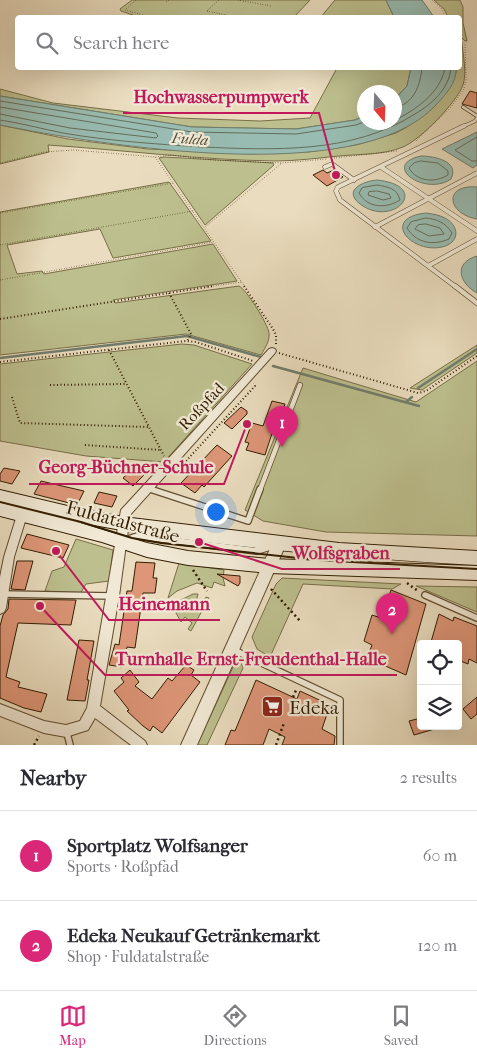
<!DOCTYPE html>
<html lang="en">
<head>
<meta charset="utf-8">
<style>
  :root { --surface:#fff; --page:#f7f7f7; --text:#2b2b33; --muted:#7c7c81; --line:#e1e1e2; --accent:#db2777 }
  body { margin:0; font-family:"IM FELL French Canon",serif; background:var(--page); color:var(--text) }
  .controls { position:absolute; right:15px; bottom:15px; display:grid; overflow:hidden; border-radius:5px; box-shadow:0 5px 20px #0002 }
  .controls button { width:45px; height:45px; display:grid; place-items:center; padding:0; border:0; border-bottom:1px solid var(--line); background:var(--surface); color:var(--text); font:25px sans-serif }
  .compass { position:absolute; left:357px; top:85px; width:45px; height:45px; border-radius:50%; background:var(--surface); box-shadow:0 5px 20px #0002; rotate:161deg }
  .you { position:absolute; left:215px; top:511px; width:18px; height:18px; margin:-12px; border:4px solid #fff; border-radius:50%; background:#1a73e8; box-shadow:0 0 0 8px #1a73e833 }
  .badge { display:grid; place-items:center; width:32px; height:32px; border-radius:50%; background:var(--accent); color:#fff; font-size:16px; font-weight:700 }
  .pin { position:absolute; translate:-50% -41px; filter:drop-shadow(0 1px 2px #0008) }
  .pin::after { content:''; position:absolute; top:26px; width:18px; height:15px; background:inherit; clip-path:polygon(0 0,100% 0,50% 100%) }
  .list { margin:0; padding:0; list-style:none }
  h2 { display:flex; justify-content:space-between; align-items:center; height:65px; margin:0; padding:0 20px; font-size:21px }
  h2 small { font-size:16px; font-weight:400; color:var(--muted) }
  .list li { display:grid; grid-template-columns:32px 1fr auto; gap:15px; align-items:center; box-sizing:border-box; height:90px; padding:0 20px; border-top:1px solid var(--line) }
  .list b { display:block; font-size:19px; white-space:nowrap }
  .list p { margin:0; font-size:16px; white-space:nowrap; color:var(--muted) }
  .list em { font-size:16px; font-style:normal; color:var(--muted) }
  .icon { flex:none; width:28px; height:28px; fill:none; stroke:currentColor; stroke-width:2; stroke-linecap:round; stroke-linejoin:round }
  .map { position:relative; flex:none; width:477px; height:745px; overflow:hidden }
  .search { position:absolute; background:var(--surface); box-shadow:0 5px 20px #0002; left:15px; right:15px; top:15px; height:55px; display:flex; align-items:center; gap:12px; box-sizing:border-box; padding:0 18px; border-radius:5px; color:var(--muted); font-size:19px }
  .sheet { height:245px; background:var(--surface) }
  nav { display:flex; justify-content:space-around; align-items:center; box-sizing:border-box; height:70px; border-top:1px solid var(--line); background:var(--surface); font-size:14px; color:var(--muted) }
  nav a { display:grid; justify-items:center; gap:2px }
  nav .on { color:var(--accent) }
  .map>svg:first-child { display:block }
  .green { fill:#bdbf8e; stroke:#786e48 }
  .water { fill:#98bcb2; stroke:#707d6c }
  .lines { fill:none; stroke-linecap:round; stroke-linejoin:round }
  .shore { stroke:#666d5a; stroke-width:1 }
  .stream { stroke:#707d6c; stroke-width:2.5 }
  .building { fill:#dd9678; stroke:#331e02 }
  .service-far3-casing { stroke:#614e31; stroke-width:4 }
  .service-far2-casing { stroke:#614e31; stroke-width:5 }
  .service-far1-casing { stroke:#614e31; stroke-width:6 }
  .service-casing { stroke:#614e31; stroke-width:8 }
  .minor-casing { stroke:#614e31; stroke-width:2 }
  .tertiary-casing { stroke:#614e31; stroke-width:2 }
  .secondary-casing { stroke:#331e02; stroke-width:2 }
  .path-far2 { stroke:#331e02; stroke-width:1; stroke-dasharray:0.5 2; stroke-linecap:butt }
  .path-far1 { stroke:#331e02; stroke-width:2; stroke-dasharray:1 2.5; stroke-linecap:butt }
  .path { stroke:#331e02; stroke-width:2.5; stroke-dasharray:2 3; stroke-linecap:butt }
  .service-far3 { stroke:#f1e9d5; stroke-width:2.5 }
  .service-far2 { stroke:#f1e9d5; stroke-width:4 }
  .service-far1 { stroke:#f1e9d5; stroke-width:4.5 }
  .service { stroke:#f1e9d5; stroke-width:5.5 }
  .minor { fill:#f1e9d5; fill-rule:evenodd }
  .tertiary { fill:#f1e9d5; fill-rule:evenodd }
  .secondary { fill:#f1e9d5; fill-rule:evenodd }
  .tram { stroke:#331e02; stroke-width:2 }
  .labels { text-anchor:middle; stroke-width:4.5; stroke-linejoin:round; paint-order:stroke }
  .far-water-label { font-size:15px; font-style:italic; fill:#514d37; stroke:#f1e9d5 }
  .street-label { font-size:16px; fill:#331e02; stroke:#f1e9d5 }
  .near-street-label { font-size:19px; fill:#331e02; stroke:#f1e9d5 }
  .near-poi-label { font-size:19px; fill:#331e02; stroke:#f1e9d5; text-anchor:start }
  .leader { fill:none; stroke:#c2185b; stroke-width:2 }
  .callout-dot { fill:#c2185b; stroke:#f1e9d5; stroke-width:2 }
  .callout-label { font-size:18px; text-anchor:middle; font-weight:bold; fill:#c2185b; stroke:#f1e9d5; stroke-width:4.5; stroke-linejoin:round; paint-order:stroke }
</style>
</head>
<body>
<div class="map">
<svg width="477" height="745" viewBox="0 0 477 745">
  <rect width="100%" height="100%" fill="#eaddbf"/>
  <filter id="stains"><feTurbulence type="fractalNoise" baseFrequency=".004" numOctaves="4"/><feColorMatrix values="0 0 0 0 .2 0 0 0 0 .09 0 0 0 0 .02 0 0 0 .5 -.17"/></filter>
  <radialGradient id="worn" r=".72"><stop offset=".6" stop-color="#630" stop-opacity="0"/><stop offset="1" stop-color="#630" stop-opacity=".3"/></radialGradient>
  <path class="green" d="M132,0h178l-16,17 -159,1 -2,-3 -12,-4 -1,-2z
    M335,0h51l8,17 -74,1z
    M434,0h26l3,7v16l4,18h-2l-5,-5v-18l-12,-1 -4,-8z
    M460,41l2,2c1,13 5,29 1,42 -6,17 -43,55 -60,62 -19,8 -43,7 -64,9 -21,2 -43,5 -64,5 -76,-1 -151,-11 -227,-16l1,7 -49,12v-39l68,14 80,10 103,5 57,-2 48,-7 40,-12 11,-6 49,-54v-5h4z
    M337,68h74l-4,18 -12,13 -1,-7h-30v24l-9,4 -59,9 -104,-2 -192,-31v-7l53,14 125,15 82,3 50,-3z
    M164,157l109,6 1,2 -69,60 -46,-67z
    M169,182l42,59 -98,17 -13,-29 -93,16 10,29 25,-3 2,3 169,-30 24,37 -124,19 2,3 124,-17c7,3 29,38 30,47 1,8 -4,15 -8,22l-75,-21 -186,21v-143z
    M182,344l12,1 58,19 -88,98 -78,-6 -86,-15v-77z
    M477,345v8l-55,37 -12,-2z
    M477,361v175l-151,-4 -63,-11 -18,-11 58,-142 113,34z
    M76,539l37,11 -4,31 -23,3 -6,10 -35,-3 7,-20 12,-4z
    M179,563l45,7 -1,8 2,8 -11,-4 -2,6 -15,-5 -20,8 -9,7z
    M282,578l119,6 -9,5 -89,-5 -33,73 -13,-8 -5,-12 24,-53z
    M416,586l61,1v25z
    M193,594h5l-2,8 5,3 5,-8 3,1 -18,33 -3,-2 4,-6 -7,-6 -4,5 -5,-9 3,-12z
    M237,663h4l2,5 -36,77h-10l37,-80z"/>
  <path class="water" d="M386,0h36l12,17h-40z
    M411,68h45c1,15 -11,27 -21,38 -78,82 -333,39 -435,19v-29l192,31 104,2 59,-9 9,-4v6h30l1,-23 12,-13z
    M477,132v33l-4,3 -31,-19z
    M421,156c13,0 39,5 30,23 -26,18 -71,-14 -30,-23z
    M377,180c56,6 16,49 -17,24 -18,-14 4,-23 17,-24z
    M477,187v32c-30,-5 -34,-35 0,-32z
    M426,213c7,1 13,2 19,5 15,8 15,25 -3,29 -31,7 -62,-29 -16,-34z
    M477,256v37c-18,-10 -24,-30 0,-37z"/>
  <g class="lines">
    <path class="shore" d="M0,101l192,31 104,2 60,-9 8,-3
      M0,107l156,26 2,3 -2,2 -86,-10 -70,-14
      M394,108c20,-4 26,-22 28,-40
      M0,120c21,3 42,9 63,13 46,8 93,11 139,14 72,3 150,7 213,-33 17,-10 34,-25 36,-46
      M394,121c22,-12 46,-27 51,-53
      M477,137l-22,13 17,11h5
      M421,161l17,2 10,8v4c-13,8 -31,7 -39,-7l5,-5z
      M377,185c11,2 20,3 23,15 -14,9 -33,8 -41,-7l3,-5z
      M377,191l12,3 2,4 -8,2 -15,-5 1,-3z
      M426,218c11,1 20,5 26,15l-3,6c-16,7 -33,4 -42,-11l4,-6z
      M426,224l14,4 4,6 -15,2 -14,-7 3,-4z"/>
    <path class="stream" d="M0,358l187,-22 74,21
      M273,366l146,40
      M418,388l59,-39
      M406,402l6,-5"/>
  </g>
  <path class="building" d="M470,91l7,2v15l-15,-4z
    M323,170l4,3 7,-3 9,7 -16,9 -14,-11z
    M272,401l13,3 -6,18 -3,-1 -11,34 -19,-5 3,-7 -4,-1 7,-19 11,3z
    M241,407l6,4v3l-15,15 -8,-6z
    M217,445l15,11 -28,31 -2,-2 -7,8 -14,-10z
    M138,464l10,7 -15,15 -10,-8z
    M4,468l16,3 -8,13 -12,-3v-7z
    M41,481l21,5 22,5 -7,14 -43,-11z
    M99,492l18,4 -5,11 -18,-4z
    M27,534l42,11 -6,13 -42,-10z
    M17,561h16l-8,29 -14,-1z
    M136,562l19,1 -2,15h4l-2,15h-12l-8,55 -8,-1 -5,20 -13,-2 6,-21 4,1 8,-54h5z
    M217,574l23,2v7l-2,3z
    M391,590l35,14 -20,71 -39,-17 5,-13 -8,-4 8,-26 9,3z
    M9,599l67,1 -5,25 -53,-2 -12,54 14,5 -2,5 29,7 -6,18 -17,-4 -24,-10v-72l3,-11 5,-6z
    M439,614l14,7 1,-4 23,9v37l-8,-4 -1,5 -10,-4v-16h-23l-4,-2z
    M79,640l15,1 -7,39h2l-4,21 -18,-1z
    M186,665l8,5 -3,5 9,7 -38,51 -9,-7 -3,5 -7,-5 -16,-15 2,-1 -15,-19 10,-9 -3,-4 9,-8 9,12 -4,4 17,13 16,-21 4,3z
    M256,680l41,19 3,-8 30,14 -8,24 13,7 -1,9h-52l3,-8 -16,-8 -6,16h-38l6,-15 4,1z
    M477,697v17l-6,5 -8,-10z
    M421,718v8h17v2l-24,7 -5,-14z"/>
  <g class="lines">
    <defs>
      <path id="service-far3" d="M463,107l14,9
        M462,127l13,-6 2,-3"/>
      <path id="service-far2" d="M325,167l7,-3 22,16
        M381,167l96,64
        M375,227l102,-54
        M428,266l49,-27
        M456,287l-116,-87 -4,-9 2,-4 126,-61"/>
      <path id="service-far1" d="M455,286l22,17
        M148,488l6,2
        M260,490l40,-105"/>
      <path id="service" d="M150,489l98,32 12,-32
        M125,540l12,-4 120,15 13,-4
        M4,594l108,2
        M425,595l52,23
        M234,650l106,50v45
        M67,733l3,12"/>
      <path id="minor" d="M272,348l3,1 1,2 -1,2 -145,162 -11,81 -19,110 45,35 2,4h-16l-36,-27 -7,12 -22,7 -22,-4 -44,-17v-12l44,17 22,4 14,-4 7,-13 34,-198 148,-161z
        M22,510l4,2 1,3 -13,42 -8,51 -2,4 -4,2v-37l4,-20 13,-42 1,-3z"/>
      <path id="tertiary" d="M279,538l5,2 2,4 -89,201h-16l93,-205z"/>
      <path id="secondary" d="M0,490l76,18 47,9 216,26 138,8v14c-134,-8 -269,-18 -400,-43l70,21 41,8 81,8 208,7v14l-208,-7 -81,-8 -41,-8 -45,-15 -102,-26v-14l55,14 -55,-14z"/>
    </defs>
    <use href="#service-far3" class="service-far3-casing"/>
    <use href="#service-far2" class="service-far2-casing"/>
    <use href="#service-far1" class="service-far1-casing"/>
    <use href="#service" class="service-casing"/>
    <use href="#minor" class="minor-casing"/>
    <use href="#tertiary" class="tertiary-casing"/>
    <use href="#secondary" class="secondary-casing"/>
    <path class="path-far2" d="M136,0l-11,10 18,5
      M238,0l33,6
      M432,0l9,8 5,10
      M166,2l3,-2
      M207,11l33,7
      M207,11l12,-11
      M416,141l35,-34 13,-18 2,-10 -1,-35 -5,-6
      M155,157l90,130
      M334,158l63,-7
      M0,163l44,-11 30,-2 81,7 16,-2 41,5 70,3 45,-4
      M0,213l173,-30
      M205,227l77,-64
      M0,245l193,-34
      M0,280l214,-38
      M206,287l36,-5"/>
    <path class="path-far1" d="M244,286l29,43 3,6v10
      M169,293l22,41 -4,7
      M0,319l214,-33
      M109,350l55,106
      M279,353l139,40 8,-2 51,-35
      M0,362l186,-21 10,1 57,19
      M50,385l75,-1
      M12,397l8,26 128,4
      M85,445l76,5
      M186,461l69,-75 -1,-3"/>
    <path class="path" d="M193,570l14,21
      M407,583l11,8
      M271,589l30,33
      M293,697l4,-9
      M34,745l5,-9
      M276,745l8,-22"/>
    <use href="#service-far3" class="service-far3"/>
    <use href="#service-far2" class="service-far2"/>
    <use href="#service-far1" class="service-far1"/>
    <use href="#service" class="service"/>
    <use href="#minor" class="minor"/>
    <use href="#tertiary" class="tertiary"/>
    <use href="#secondary" class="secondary"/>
    <path class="tram" d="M0,502l81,20 51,16 29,5 156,17 160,9"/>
  </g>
  <defs>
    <symbol id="supermarket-square" viewBox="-11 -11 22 22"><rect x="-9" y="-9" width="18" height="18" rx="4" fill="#8f2418" stroke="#f1e9d5"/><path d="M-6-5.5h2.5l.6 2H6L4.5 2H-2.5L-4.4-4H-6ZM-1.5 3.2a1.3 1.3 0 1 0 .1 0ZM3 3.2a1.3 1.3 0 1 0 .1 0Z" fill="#fff"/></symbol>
  </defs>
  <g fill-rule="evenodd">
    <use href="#supermarket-square" x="260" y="694" width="25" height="25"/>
  </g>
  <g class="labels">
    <g class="far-water-label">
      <text transform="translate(190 139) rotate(4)" y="5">Fulda</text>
    </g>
    <g class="street-label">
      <text transform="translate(201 406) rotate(-47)" y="6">Roßpfad</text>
    </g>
    <g class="near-street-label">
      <text transform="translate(123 521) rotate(15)" y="7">Fuldatalstraße</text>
    </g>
    <g class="near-poi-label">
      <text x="289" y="714">Edeka</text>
    </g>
  </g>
  <path class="leader" d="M336 175L319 113H123M247 424L224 484H29M199 542L282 569H400M56 551L109 620H220M40 606L105 675H397"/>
  <g class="callout-dot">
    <circle cx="336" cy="175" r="5"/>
    <circle cx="247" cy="424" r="5"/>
    <circle cx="199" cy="542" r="5"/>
    <circle cx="56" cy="551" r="5"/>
    <circle cx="40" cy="606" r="5"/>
  </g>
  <g class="callout-label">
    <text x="221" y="103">Hochwasserpumpwerk</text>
    <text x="126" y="473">Georg-Büchner-Schule</text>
    <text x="341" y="559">Wolfsgraben</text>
    <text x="164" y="610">Heinemann</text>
    <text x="251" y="665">Turnhalle Ernst‐Freudenthal‐Halle</text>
  </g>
  <rect width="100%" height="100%" filter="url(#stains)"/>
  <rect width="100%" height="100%" fill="url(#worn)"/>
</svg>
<div class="controls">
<button><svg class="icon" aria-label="locate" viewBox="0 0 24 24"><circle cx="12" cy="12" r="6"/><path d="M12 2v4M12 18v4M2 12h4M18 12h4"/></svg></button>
<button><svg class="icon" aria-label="layers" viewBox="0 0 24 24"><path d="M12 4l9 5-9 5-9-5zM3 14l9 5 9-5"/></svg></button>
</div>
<svg class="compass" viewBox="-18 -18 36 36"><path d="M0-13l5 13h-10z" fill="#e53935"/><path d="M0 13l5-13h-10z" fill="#7c7c81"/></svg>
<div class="you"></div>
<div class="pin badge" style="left:282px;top:447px">1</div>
<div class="pin badge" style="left:392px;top:634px">2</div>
<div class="search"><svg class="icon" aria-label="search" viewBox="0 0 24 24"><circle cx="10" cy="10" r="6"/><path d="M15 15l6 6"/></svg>Search here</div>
</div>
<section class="sheet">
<h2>Nearby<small>2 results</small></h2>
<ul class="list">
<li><span class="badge">1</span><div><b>Sportplatz Wolfsanger</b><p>Sports · Roßpfad</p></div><em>60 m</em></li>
<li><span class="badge">2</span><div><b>Edeka Neukauf Getränkemarkt</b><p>Shop · Fuldatalstraße</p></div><em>120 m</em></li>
</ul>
</section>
<nav>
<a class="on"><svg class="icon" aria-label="map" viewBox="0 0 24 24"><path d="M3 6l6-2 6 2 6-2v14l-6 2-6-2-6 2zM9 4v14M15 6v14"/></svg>Map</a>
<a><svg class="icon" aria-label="directions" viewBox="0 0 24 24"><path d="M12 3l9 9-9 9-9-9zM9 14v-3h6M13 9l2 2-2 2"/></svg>Directions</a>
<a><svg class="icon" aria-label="saved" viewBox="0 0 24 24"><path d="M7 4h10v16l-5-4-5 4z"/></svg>Saved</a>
</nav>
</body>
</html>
